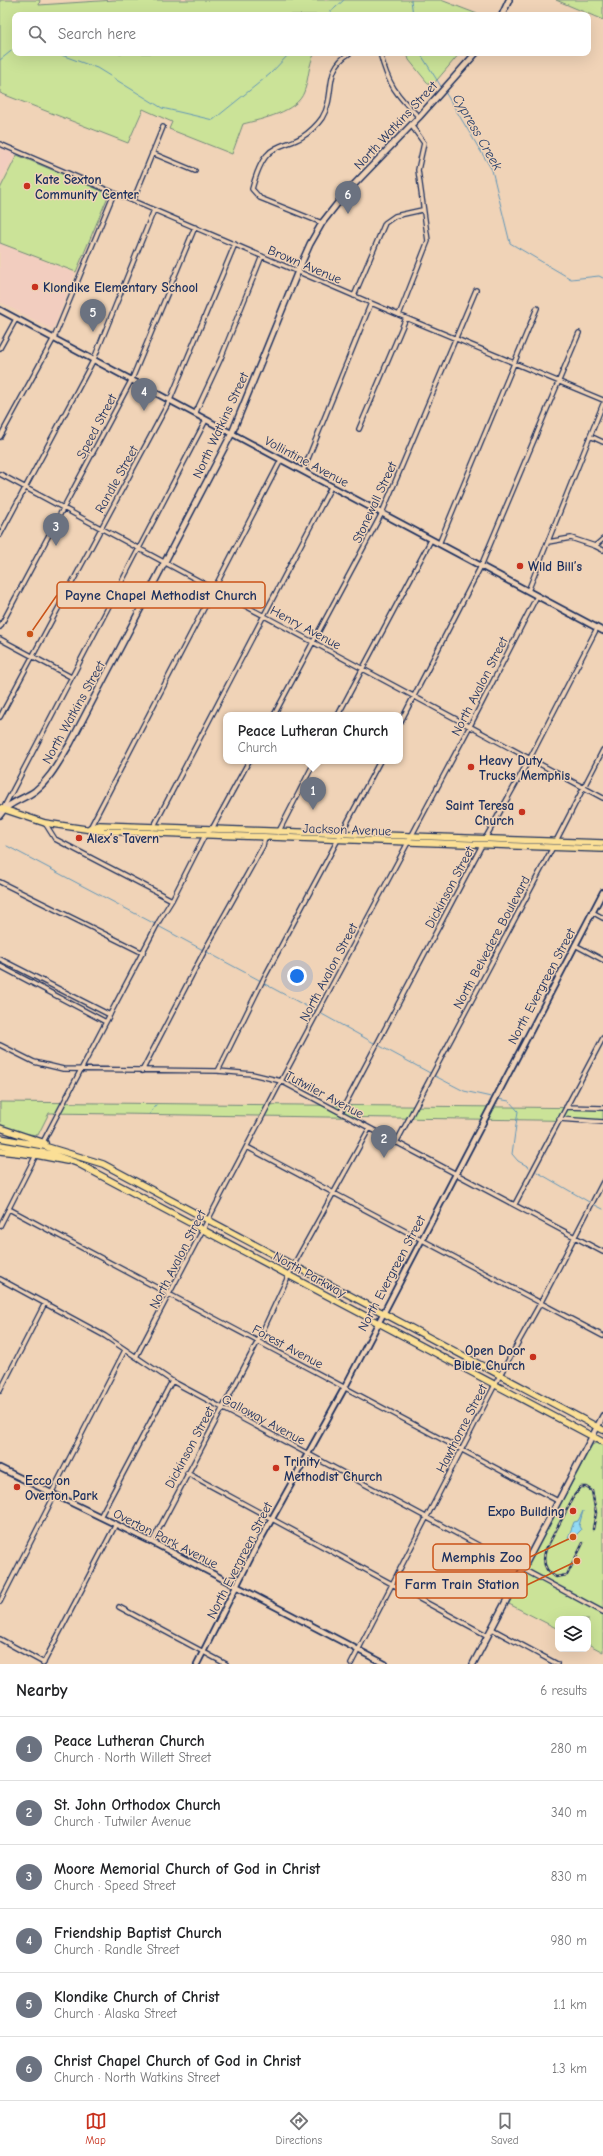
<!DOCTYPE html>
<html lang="en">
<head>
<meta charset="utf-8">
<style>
  :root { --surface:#fff; --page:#f2f2f2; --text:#202124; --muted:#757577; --line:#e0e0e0; --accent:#c8321e }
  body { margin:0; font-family:"Comic Neue",sans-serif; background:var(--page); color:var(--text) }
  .controls { position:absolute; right:12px; bottom:12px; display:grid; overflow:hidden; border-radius:8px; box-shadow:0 4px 16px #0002 }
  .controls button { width:36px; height:36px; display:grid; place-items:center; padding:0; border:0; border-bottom:1px solid var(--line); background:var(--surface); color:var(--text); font:20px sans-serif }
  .you { position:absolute; left:297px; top:976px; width:14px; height:14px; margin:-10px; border:3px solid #fff; border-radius:50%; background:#1a73e8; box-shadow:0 0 0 6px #1a73e833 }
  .badge { display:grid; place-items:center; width:26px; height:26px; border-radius:50%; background:var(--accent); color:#fff; font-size:13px; font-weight:700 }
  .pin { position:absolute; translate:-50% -33px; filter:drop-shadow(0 1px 2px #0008) }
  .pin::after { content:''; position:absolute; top:21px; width:14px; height:12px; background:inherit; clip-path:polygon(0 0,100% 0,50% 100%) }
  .popup { position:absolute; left:223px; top:712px; width:180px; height:52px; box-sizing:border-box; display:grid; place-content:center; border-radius:8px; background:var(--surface); filter:drop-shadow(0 1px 3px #0005); font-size:13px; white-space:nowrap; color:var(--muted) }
  .popup b { font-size:15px; color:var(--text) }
  .popup::after { content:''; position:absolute; left:50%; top:100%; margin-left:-8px; border:8px solid transparent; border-top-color:var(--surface) }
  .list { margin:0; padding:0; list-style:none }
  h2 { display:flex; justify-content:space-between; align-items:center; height:52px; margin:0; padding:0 16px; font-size:17px }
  h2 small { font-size:13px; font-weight:400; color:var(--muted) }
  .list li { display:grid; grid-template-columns:26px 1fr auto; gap:12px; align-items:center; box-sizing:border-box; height:64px; padding:0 16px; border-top:1px solid var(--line) }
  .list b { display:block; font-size:15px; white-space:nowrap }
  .list p { margin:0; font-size:13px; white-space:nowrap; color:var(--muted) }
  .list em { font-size:13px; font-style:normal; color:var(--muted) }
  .icon { flex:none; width:22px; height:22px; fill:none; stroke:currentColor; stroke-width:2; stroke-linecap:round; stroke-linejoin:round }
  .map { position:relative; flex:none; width:603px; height:1664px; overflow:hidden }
  .search { position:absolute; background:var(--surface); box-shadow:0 4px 16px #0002; left:12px; right:12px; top:12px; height:44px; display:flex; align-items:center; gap:10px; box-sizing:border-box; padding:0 14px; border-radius:8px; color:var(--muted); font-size:15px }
  .sheet { height:436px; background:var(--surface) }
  nav { display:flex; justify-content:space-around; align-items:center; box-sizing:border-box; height:56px; border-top:1px solid var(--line); background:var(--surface); font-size:11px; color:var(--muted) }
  nav a { display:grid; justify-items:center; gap:2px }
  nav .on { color:var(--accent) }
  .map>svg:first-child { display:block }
  .built { fill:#f2cdbf }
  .green { fill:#cbe398; stroke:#73897b }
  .water { fill:#92daf4; stroke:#6296b8 }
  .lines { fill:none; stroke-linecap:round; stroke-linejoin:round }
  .stream { stroke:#6296b8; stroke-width:1 }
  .minor-casing { stroke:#1b2f5e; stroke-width:6 }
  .tertiary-casing { stroke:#1b2f5e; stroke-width:8 }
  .secondary-casing { stroke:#1b2f5e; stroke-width:8 }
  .primary-casing { stroke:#1b2f5e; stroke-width:8 }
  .minor { stroke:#f0d3b7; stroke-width:3.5 }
  .tertiary { stroke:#f0d3b7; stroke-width:4.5 }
  .secondary { stroke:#f0d3b7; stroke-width:5 }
  .primary { stroke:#fbdf96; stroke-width:5.5 }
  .rail-casing { stroke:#1b2f5e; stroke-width:2.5 }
  .rail { stroke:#f0d3b7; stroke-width:1; stroke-dasharray:3; stroke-linecap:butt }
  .poi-dot { fill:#c8321e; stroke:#f0d3b7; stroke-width:1.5 }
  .labels { text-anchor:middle; stroke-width:3; stroke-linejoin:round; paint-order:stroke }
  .street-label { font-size:13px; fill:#1b2f5e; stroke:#f0d3b7 }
  .poi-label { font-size:13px; font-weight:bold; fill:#1b2f5e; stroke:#f0d3b7; text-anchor:start }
  .water-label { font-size:14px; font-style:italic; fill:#27406d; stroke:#f0d3b7 }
  .leader { fill:none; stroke:#c95318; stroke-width:1.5 }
  .callout-dot { fill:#c95318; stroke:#f0d3b7; stroke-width:1.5 }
  .callout { fill:#f0d3b7; stroke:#c95318; stroke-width:1.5 }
  .callout-label { font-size:14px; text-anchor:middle; font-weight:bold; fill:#1b2f5e }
</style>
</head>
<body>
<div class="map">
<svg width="603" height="1664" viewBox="0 0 603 1664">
  <rect width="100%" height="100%" fill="#f0d3b7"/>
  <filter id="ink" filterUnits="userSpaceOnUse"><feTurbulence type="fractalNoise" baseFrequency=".025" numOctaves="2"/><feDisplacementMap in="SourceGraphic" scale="8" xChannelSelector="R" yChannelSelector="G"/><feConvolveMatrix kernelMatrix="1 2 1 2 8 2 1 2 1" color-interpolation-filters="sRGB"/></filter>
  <g filter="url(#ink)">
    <path class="built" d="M0,148l15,6 -15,29z
      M0,244l75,29 -22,57 -53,-28z"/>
    <path class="green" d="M0,0h40l-1,5 75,-5h327l39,15h-465v38h300c-7,12 -6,26 -11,39 -7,20 -42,27 -61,32l-11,30 -63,-25 3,-7 -29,-13 -15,34 -128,-50z
      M556,0h47v20z
      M407,53h53l-29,34 -22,-27z
      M17,155l92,39 -33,78 -76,-29v-54z
      M0,1102l603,6v13l-554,-8 -11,22 -38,-4z
      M596,1443l7,3v206l-15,-8v-25h-30v10l-51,-26 85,-158z"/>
    <path class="water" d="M583,1511l-4,15 2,4 -10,10 -3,-2 6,-16 4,-1z"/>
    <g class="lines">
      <path class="stream" d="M411,0l2,15
        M327,15l17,-15
        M56,53l41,15 65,40 51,12 57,-46 20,-21
        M420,53l22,35
        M0,60l15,-12
        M445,92l47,78 18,73 61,36 28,-3 4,2
        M7,846l148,78
        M158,926l45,24
        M205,951l56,30
        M263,983l54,29
        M320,1013l54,30
        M380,1046l50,27
        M433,1075l31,16 27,6
        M498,1099l11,2 9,10 -6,43 6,7 11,6
        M149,1115l7,-10
        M537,1172l52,30
        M595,1205l8,4"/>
      <defs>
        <path id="minor" d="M380,53c8,31 16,42 39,64
          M0,144l406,174 197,82
          M152,153l43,18
          M133,201l30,-74
          M322,223l-62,-25 -8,-9c3,-11 7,-25 15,-34 8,-10 24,-11 35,-18 7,-4 16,-13 20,-19 15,-25 0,-48 28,-65
          M354,296l31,-73 10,-7 27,-6
          M399,315l29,-74 -10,-71 6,-27 -13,-18
          M0,348l16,-29
          M195,414l26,-56 41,-102
          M359,429l47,-111
          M590,436l13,6
          M0,437l54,-99 60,-145
          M303,471l68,-168
          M0,474l603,324
          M0,535l94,-176 60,-149
          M603,539l-8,7 8,4
          M548,542l23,-4 24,8
          M439,544l98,-236
          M528,591l75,-187
          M0,627l132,-248 63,-152
          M0,639l71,38
          M274,715l108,-202 94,-223
          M338,715l93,-175
          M0,717l170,-317 65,-156
          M400,723l81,-157 98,-233
          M3,809l203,-389
          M45,823l10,16 117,61
          M90,828l191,-368
          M153,828l178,-341
          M278,833l37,-72
          M485,839l45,-81 67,-130
          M556,841l47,-91
          M0,882l143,71
          M592,912l11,6
          M575,945l28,15
          M0,959l110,56
          M0,966l106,56
          M0,1045l34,17 29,7 155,2 34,3 29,7 322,171
          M142,1071l64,-123 57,-102 2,-10
          M218,1071l46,-93 116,-217
          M566,1107l37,1
          M341,1112l141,-267
          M559,1119l44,3
          M43,1142l116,-221 13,-21 33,-65 7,-6 37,-68
          M396,1143l157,-296
          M247,1147l356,189
          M515,1204l88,-166
          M9,1209l549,292
          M0,1226l36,-71
          M0,1279l105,57 67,45 431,231
          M136,1357l145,-276 189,-355 67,-130
          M0,1391l45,-88
          M187,1473l301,163
          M100,1517l72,-136
          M152,1542l106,-201 35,-75 76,-137
          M0,1602l52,-102v-8l73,-142
          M119,1607l107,57
          M492,1629l65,35
          M0,1639l44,24
          M43,1664l73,-140
          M351,1664l149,-289 41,-73 62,-120"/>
        <path id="tertiary" d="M0,310l603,321
          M0,1468l152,74 233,122
          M197,1664l57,-113 91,-164 258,-495"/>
        <path id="secondary" d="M502,15l7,-15
          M0,815c7,-12 24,-16 35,-24 16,-13 24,-30 35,-47l162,-311 66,-162 12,-27 12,-21 22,-28 75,-78 57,-64
          M473,1664l130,-248"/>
        <path id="primary" d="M0,808l45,15 54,8 504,18
          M90,828l10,-3 503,18
          M0,1128l45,15
          M0,1138l44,8 59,18 500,266
          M0,1145l52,9 25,9 526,279
          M0,1151l36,4 31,6"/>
      </defs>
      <use href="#minor" class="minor-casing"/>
      <use href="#tertiary" class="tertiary-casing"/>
      <use href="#secondary" class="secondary-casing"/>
      <use href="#primary" class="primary-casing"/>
      <use href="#minor" class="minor"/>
      <use href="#tertiary" class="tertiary"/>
      <use href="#secondary" class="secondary"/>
      <use href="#primary" class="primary"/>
      <defs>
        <path id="rail" d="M583,1543l-16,32 -11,2c-12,-6 -14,-16 -10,-28l28,-53 7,-9h5l6,4 4,22 -3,16"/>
      </defs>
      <use href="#rail" class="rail-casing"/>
      <use href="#rail" class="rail"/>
    </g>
  </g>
  <g class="poi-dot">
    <circle cx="27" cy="186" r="4"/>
    <circle cx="35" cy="287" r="4"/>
    <circle cx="520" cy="566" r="4"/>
    <circle cx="471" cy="767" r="4"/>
    <circle cx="522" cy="812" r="4"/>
    <circle cx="79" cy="838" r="4"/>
    <circle cx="533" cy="1357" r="4"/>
    <circle cx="276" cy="1468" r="4"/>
    <circle cx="17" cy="1487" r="4"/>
    <circle cx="573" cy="1511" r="4"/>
  </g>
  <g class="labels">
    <g class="street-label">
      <text transform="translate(395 125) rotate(-47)" y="5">North Watkins Street</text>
      <text transform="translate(305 264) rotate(23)" y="5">Brown Avenue</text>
      <text transform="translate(220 425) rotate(-65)" y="5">North Watkins Street</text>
      <text transform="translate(96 426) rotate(-62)" y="5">Speed Street</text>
      <text transform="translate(307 461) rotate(28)" y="5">Vollintine Avenue</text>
      <text transform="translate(116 479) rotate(-61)" y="5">Randle Street</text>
      <text transform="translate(374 502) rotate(-65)" y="5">Stonewall Street</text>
      <text transform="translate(306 627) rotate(28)" y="5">Henry Avenue</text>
      <text transform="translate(479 686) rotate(-63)" y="5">North Avalon Street</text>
      <text transform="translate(73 712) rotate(-61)" y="5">North Watkins Street</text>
      <text transform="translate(347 829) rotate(2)" y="5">Jackson Avenue</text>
      <text transform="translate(449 887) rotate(-62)" y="5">Dickinson Street</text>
      <text transform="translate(491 942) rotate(-62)" y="5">North Belvedere Boulevard</text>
      <text transform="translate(328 972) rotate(-62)" y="5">North Avalon Street</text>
      <text transform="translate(541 986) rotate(-62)" y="5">North Evergreen Street</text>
      <text transform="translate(325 1094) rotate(28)" y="5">Tutwiler Avenue</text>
      <text transform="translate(177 1259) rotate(-63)" y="5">North Avalon Street</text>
      <text transform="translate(391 1273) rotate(-62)" y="5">North Evergreen Street</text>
      <text transform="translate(310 1274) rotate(29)" y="5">North Parkway</text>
      <text transform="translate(288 1346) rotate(28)" y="5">Forest Avenue</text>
      <text transform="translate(264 1419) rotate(28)" y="5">Galloway Avenue</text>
      <text transform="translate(461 1428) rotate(-63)" y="5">Hawthorne Street</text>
      <text transform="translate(189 1447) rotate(-62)" y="5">Dickinson Street</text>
      <text transform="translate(166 1538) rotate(27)" y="5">Overton Park Avenue</text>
      <text transform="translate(239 1560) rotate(-63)" y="5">North Evergreen Street</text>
    </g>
    <g class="poi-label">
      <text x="35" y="184">Kate Sexton<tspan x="35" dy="15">Community Center</tspan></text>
      <text x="43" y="292">Klondike Elementary School</text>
      <text x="528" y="571">Wild Bill’s</text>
      <text x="479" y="765">Heavy Duty<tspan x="479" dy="15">Trucks Memphis</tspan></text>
      <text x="514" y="810" text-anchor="end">Saint Teresa<tspan x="514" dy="15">Church</tspan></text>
      <text x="87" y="843">Alex’s Tavern</text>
      <text x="525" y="1355" text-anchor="end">Open Door<tspan x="525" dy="15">Bible Church</tspan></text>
      <text x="284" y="1466">Trinity<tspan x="284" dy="15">Methodist Church</tspan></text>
      <text x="25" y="1485">Ecco on<tspan x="25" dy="15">Overton Park</tspan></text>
      <text x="565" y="1516" text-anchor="end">Expo Building</text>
    </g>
    <g class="water-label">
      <text transform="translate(478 132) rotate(60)" y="5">Cypress Creek</text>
    </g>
  </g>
  <path class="leader" d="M30 634L57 595M573 1537L530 1557M577 1561L527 1585"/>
  <g class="callout-dot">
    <circle cx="30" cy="634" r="4"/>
    <circle cx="573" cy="1537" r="4"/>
    <circle cx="577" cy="1561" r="4"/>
  </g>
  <g class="callout">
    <rect x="57" y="582" width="208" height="26" rx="4"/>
    <rect x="433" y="1544" width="97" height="26" rx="4"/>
    <rect x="396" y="1572" width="131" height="26" rx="4"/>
  </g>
  <g class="callout-label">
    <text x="161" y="600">Payne Chapel Methodist Church</text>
    <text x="482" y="1562">Memphis Zoo</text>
    <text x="462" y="1589">Farm Train Station</text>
  </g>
</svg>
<div class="controls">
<button><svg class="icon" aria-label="layers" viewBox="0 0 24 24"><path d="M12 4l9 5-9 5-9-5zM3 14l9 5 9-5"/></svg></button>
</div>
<div class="you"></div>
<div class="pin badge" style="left:313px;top:810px;background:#6b7280">1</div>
<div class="popup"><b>Peace Lutheran Church</b>Church</div>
<div class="pin badge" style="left:384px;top:1158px;background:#6b7280">2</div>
<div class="pin badge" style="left:56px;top:546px;background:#6b7280">3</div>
<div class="pin badge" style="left:144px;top:411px;background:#6b7280">4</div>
<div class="pin badge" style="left:93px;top:332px;background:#6b7280">5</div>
<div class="pin badge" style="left:348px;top:214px;background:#6b7280">6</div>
<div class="search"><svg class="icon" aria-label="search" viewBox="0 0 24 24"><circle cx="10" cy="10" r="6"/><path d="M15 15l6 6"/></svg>Search here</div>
</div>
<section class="sheet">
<h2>Nearby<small>6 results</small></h2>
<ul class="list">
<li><span class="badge" style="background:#6b7280">1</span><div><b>Peace Lutheran Church</b><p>Church · North Willett Street</p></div><em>280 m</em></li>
<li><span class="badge" style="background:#6b7280">2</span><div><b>St. John Orthodox Church</b><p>Church · Tutwiler Avenue</p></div><em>340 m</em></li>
<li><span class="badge" style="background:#6b7280">3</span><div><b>Moore Memorial Church of God in Christ</b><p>Church · Speed Street</p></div><em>830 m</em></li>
<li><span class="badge" style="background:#6b7280">4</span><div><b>Friendship Baptist Church</b><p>Church · Randle Street</p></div><em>980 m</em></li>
<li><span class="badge" style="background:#6b7280">5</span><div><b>Klondike Church of Christ</b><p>Church · Alaska Street</p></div><em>1.1 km</em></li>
<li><span class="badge" style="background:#6b7280">6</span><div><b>Christ Chapel Church of God in Christ</b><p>Church · North Watkins Street</p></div><em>1.3 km</em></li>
</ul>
</section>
<nav>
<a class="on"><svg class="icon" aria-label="map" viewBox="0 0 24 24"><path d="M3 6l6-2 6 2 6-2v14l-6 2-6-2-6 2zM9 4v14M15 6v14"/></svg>Map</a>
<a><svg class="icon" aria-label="directions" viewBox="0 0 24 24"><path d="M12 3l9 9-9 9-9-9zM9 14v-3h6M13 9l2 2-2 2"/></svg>Directions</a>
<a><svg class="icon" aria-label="saved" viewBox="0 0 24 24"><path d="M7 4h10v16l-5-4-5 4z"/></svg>Saved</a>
</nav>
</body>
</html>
